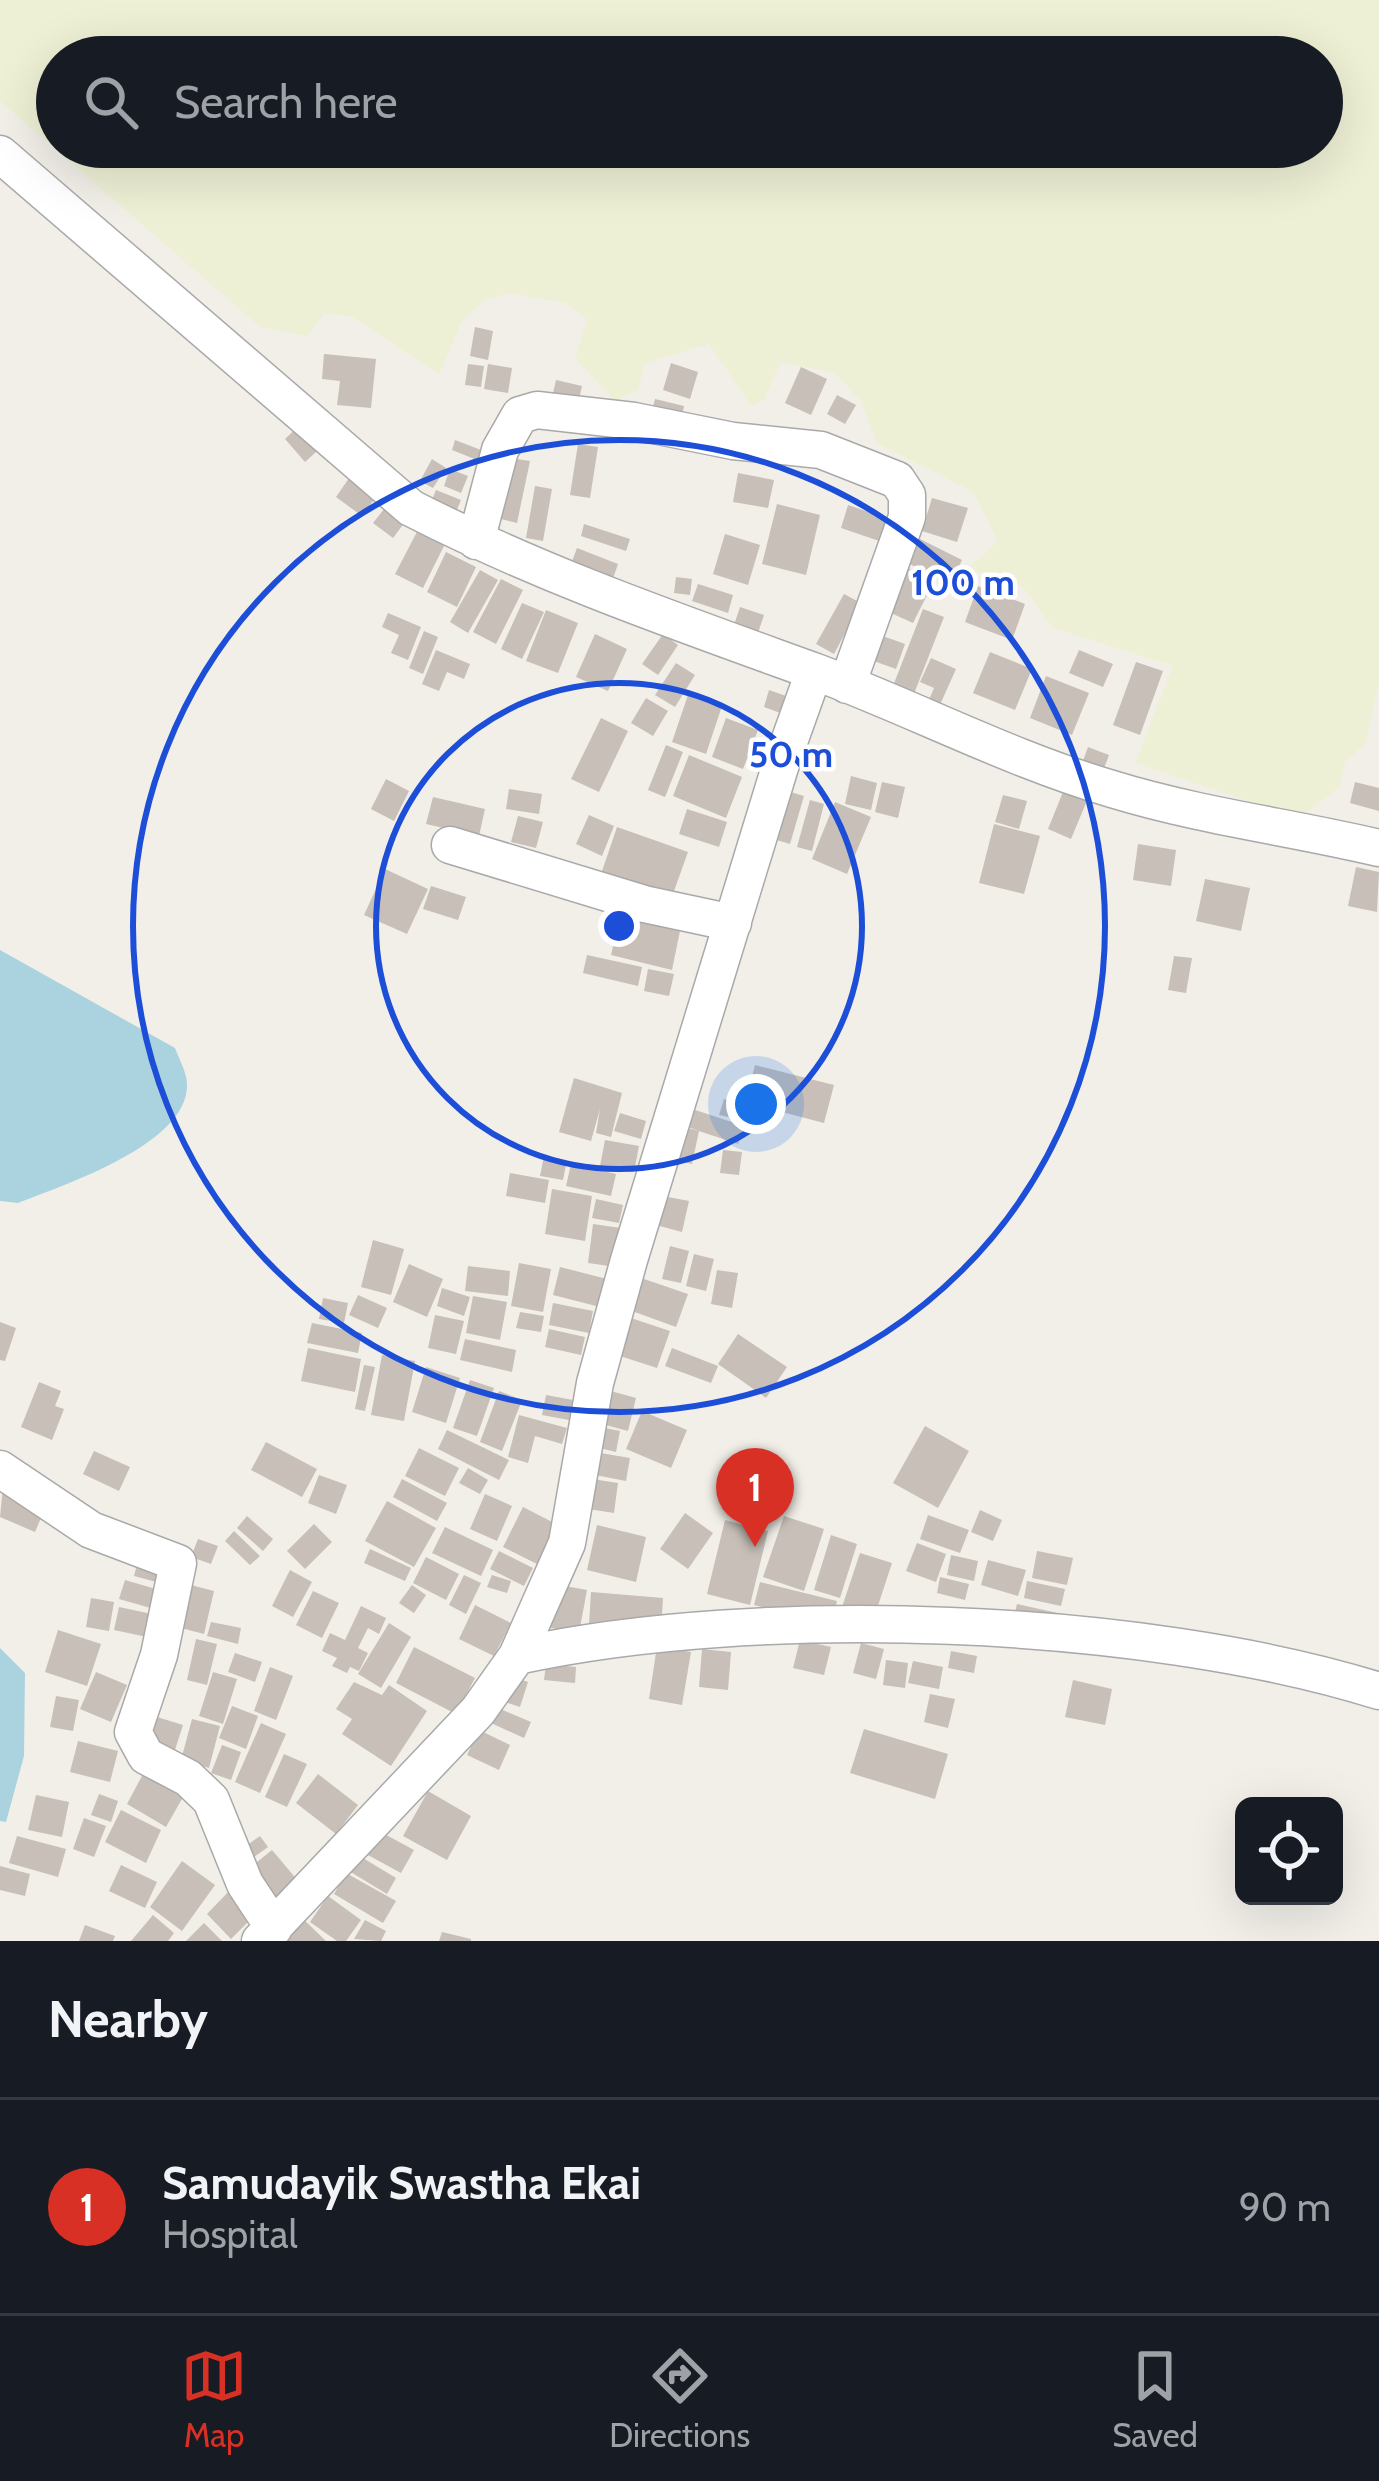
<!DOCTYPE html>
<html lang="en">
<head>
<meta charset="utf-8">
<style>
  :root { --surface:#171b24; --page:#20242c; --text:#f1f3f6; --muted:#9ea1a6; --line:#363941; --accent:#d93025 }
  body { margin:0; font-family:Cabin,sans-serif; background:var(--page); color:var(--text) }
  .controls { position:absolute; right:36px; bottom:36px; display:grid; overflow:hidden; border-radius:18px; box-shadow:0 12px 48px #0002 }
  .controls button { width:108px; height:108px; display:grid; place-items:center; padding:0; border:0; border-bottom:3px solid var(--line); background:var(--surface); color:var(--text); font:60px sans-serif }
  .you { position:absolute; left:756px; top:1104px; width:42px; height:42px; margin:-30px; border:9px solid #fff; border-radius:50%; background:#1a73e8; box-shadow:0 0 0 18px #1a73e833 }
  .badge { display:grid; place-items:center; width:78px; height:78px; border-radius:50%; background:var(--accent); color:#fff; font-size:39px; font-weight:700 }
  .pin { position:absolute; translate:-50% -99px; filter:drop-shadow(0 3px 6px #0008) }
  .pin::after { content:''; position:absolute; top:63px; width:42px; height:36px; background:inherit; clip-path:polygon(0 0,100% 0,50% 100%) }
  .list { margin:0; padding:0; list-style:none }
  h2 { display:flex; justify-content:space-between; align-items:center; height:156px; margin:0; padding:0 48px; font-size:51px }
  h2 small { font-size:39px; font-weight:400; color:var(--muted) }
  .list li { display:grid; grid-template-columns:78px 1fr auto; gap:36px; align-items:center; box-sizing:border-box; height:216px; padding:0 48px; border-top:3px solid var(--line) }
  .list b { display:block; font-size:45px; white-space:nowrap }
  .list p { margin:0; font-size:39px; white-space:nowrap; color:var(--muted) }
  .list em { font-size:39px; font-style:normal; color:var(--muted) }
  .icon { flex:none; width:66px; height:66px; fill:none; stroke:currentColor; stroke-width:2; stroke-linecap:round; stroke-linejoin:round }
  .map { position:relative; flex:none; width:1379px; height:1941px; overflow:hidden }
  .search { position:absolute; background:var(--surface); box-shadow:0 12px 48px #0002; left:36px; right:36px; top:36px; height:132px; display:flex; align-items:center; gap:30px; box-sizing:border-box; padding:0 42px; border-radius:66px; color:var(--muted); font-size:45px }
  .sheet { height:372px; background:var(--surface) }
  nav { display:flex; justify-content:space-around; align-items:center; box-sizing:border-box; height:168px; border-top:3px solid var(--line); background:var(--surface); font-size:33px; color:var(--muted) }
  nav a { display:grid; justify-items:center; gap:6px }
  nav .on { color:var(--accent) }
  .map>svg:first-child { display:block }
  .farmland { fill:#eef0d5; fill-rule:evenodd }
  .water { fill:#aad3df }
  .building { fill:#c7bfb8 }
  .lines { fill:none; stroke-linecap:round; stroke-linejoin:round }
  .minor-casing { stroke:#a9a9a9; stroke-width:39 }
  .minor { stroke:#fff; stroke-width:36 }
  .ring { fill:none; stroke:#1d4ed8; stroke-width:6 }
  .centre { fill:#1d4ed8; stroke:#fff; stroke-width:6 }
  .ring-label { font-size:36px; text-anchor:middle; font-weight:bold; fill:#1d4ed8; stroke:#fff; stroke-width:9; stroke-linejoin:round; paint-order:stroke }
</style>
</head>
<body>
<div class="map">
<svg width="1379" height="1941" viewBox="0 0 1379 1941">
  <rect width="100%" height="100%" fill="#f2efe9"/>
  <path class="farmland" d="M0,0h1379v682l-13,61 -21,19 -6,26 -40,30 -164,-55 38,-97 -120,-38 -30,-41 -56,-18 31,-28 -25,-49 -96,-49 -16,-42 -27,-28 -53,-11 -17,38 -13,6 -42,-62 -64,19 -7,27 -23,11 -40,-43 12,-38 -22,-17 -56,-10 -26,8 -21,20 -23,53 -88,-58 -27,-2 -17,22 -47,-9 -260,-226zM57,57h1265v90h-1265z"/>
  <path class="water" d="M0,950l175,98c4,11 12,25 12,36 2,60 -124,101 -169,119l-18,-2z
    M0,1648l25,25 -1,83 -18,66 -6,-1z"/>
  <path class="building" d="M475,327l18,4 -5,29 -18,-4z
    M324,354l52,5 -5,49 -34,-3 3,-24 -18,-2z
    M671,363l27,9 -8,27 -27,-9z
    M468,364l16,2 -3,21 -16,-2z
    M488,364l24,4 -4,25 -24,-4z
    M801,367l26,12 -16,36 -26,-12z
    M556,380l26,6 -5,22 -26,-6z
    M837,395l19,10 -11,19 -18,-10z
    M655,399l29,7 -3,15 -30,-7z
    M307,418l21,23 -23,21 -20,-23z
    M455,440l26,10 -4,10 -25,-10z
    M578,444l20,3 -8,51 -20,-3z
    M510,458l20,3 -13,62 -20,-5z
    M432,459l14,9 -13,20 -13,-7z
    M450,469l18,7 -7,17 -17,-7z
    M354,471l27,19 -19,26 -26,-19z
    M738,473l36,7 -6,28 -35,-6z
    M535,486l17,3 -9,52 -17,-3z
    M436,490l25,10 -7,17 -25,-10z
    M932,498l36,10 -11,34 -35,-11z
    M392,499l19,15 -18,24 -20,-15z
    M777,504l43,11 -14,60 -44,-11z
    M848,505l44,15 -7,23 -44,-15z
    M584,524l46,15 -4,12 -45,-15z
    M419,528l27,14 -23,46 -28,-14z
    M725,534l35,11 -12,40 -35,-11z
    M918,538l44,22 -12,25 -44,-23z
    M577,548l41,16 -8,23 -42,-15z
    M446,552l30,15 -19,40 -30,-15z
    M902,565l32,16 -21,42 -31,-14z
    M480,570l18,10 -30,53 -18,-11z
    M676,577l16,2 -2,16 -16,-2z
    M501,579l22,11 -27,54 -23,-12z
    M698,584l35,11 -5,18 -36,-12z
    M978,586l47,18 -13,36 -47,-18z
    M844,594l17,9 -27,51 -18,-10z
    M522,603l22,9 -22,47 -21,-10z
    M740,607l24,8 -6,18 -24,-8z
    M923,609l21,8 -32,82 -21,-8z
    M546,610l32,13 -20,50 -32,-12z
    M388,613l33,14 -13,33 -17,-7 8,-18 -17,-8z
    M424,631l14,6 -15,37 -14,-6z
    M595,634l32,15 -19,42 -32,-14z
    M663,634l15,11 -20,30 -16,-11z
    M880,635l25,9 -9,25 -25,-9z
    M436,650l34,14 -6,15 -17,-7 -8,19 -17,-7z
    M1079,650l34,14 -10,23 -34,-14z
    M990,652l42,17 -17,41 -42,-17z
    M931,658l25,11 -17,38 -11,-5 6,-14 -14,-6z
    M1136,662l27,9 -23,64 -27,-10z
    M676,663l19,12 -20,32 -20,-12z
    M1046,676l43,17 -17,42 -42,-17z
    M769,690l20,7 -6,17 -19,-7z
    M689,692l34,11 -17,51 -34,-12z
    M646,698l22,13 -15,25 -22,-13z
    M601,718l27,13 -29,61 -28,-13z
    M726,718l32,12 -15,39 -31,-12z
    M666,745l17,7 -18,45 -17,-7z
    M1088,747l21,8 -9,24 -21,-7z
    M689,755l53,22 -16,41 -53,-22z
    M851,776l26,7 -6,27 -26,-6z
    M386,779l23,12 -15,30 -23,-12z
    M882,782l23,5 -7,31 -23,-6z
    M1067,782l24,9 -20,48 -23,-10z
    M1355,782l24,6v23l-29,-8z
    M774,787l30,9 -14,48 -30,-9z
    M509,789l33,5 -3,20 -33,-5z
    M1003,795l24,6 -8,28 -24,-7z
    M433,797l52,12 -6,27 -53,-12z
    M810,800l14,4 -12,47 -15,-4z
    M835,802l36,15 -24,57 -35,-15z
    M687,809l40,13 -8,25 -40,-13z
    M589,815l25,11 -12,30 -26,-12z
    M518,816l25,6 -7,26 -25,-6z
    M994,824l46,12 -16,58 -45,-11z
    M617,827l71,25 -19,53 -70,-25z
    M1138,844l38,6 -5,36 -38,-6z
    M1356,867l23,5 -2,40 -29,-6z
    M385,869l43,20 -21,45 -43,-19z
    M1205,879l45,9 -9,43 -45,-10z
    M431,886l35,11 -8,23 -35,-11z
    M622,907l60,14 -10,49 -61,-15z
    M587,955l55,12 -4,19 -55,-13z
    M1174,956l18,2 -6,35 -18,-3z
    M648,969l26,5 -5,22 -25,-5z
    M755,1065l79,20 -10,38 -65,-17 -4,17 -36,-8 5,-16 21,5z
    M574,1078l48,15 -11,44 -15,-4 4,-24 -9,32 -32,-9z
    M683,1106l61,20 -6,18 -39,-13 -7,33 -19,-4 8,-34 18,5 -22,-8z
    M620,1113l26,8 -5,18 -27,-8z
    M605,1140l34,6 -5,26 -34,-6z
    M723,1150l19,2 -3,23 -19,-2z
    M544,1156l23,4 -4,20 -23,-4z
    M571,1164l45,10 -5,22 -45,-10z
    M510,1173l39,7 -4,23 -39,-7z
    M552,1189l40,7 -7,45 -40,-7z
    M663,1196l26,5 -7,31 -26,-7z
    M596,1199l27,6 -4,18 -27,-5z
    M593,1224l28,4 -5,39 -28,-4z
    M373,1240l31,9 -13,46 -30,-8z
    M670,1246l19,5 -8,32 -19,-4z
    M694,1254l20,5 -8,32 -20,-5z
    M519,1263l32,6 -8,43 -32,-6z
    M409,1264l34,15 -16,38 -34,-15z
    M468,1266l42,5 -2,25 -43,-5z
    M560,1267l47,12 -7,28 -47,-12z
    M717,1270l21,3 -6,35 -21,-4z
    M644,1279l44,15 -12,33 -44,-16z
    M442,1288l28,9 -6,19 -27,-10z
    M358,1295l29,13 -9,20 -29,-13z
    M473,1296l34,6 -7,38 -34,-7z
    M323,1298l25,5 -4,20 -25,-4z
    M553,1303l40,8 -4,22 -40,-8z
    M520,1312l24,4 -3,16 -25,-4z
    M435,1315l29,6 -8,33 -28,-6z
    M625,1316l45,15 -13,37 -43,-14z
    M0,1322l16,6 -11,33 -5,-1z
    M312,1323l50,10 -4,20 -51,-10z
    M549,1329l36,8 -4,18 -36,-8z
    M738,1334l49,33 -21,31 -48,-34z
    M465,1339l51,11 -4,22 -52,-12z
    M308,1348l53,11 -6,33 -54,-11z
    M672,1348l46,18 -7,17 -46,-17z
    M382,1355l33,6 -11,60 -33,-6z
    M364,1365l11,2 -10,44 -10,-2z
    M426,1367l34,11 -14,45 -34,-11z
    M470,1380l24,8 -17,48 -24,-8z
    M39,1382l22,9 -6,15 9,3 -12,31 -31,-13z
    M607,1390l29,8 -8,33 -30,-8z
    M499,1391l23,9 -20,51 -22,-9z
    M546,1395l27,5 -4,20 -27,-5z
    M642,1411l45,19 -16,38 -45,-19z
    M519,1415l48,13 -5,16 -27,-8 -7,27 -20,-6z
    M925,1426l44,25 -31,57 -45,-25z
    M600,1427l20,4 -4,21 -21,-5z
    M447,1430l62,30 -10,20 -61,-31z
    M266,1442l51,27 -15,28 -51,-27z
    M419,1448l40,20 -14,28 -40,-20z
    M94,1451l36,16 -11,24 -36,-17z
    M595,1452l35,6 -4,23 -36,-7z
    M468,1468l20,12 -8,14 -21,-11z
    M319,1475l28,10 -11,29 -28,-11z
    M402,1479l45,24 -10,18 -44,-24z
    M592,1479l26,4 -4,30 -26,-4z
    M3,1487l43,19 -11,26 -35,-15z
    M485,1494l27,12 -15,35 -27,-12z
    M387,1501l49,27 -22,39 -49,-26z
    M523,1507l35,18 -19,40 -36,-18z
    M980,1510l22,10 -9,21 -22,-9z
    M685,1513l28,20 -25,36 -28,-20z
    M928,1515l41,15 -9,23 -40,-14z
    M247,1516l26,23 -10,12 -26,-23z
    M784,1516l40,13 -20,62 -41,-14z
    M725,1520l43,11 -18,74 -43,-11z
    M314,1524l18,18 -27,27 -18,-18z
    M597,1525l49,12 -10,45 -49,-12z
    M445,1527l48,23 -12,26 -49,-23z
    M234,1531l26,25 -10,9 -25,-24z
    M831,1535l26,9 -17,54 -26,-8z
    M198,1539l20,7 -7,18 -20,-7z
    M917,1543l29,11 -10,28 -30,-11z
    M370,1549l41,19 -6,13 -41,-18z
    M499,1551l34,17 -9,18 -34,-17z
    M1037,1551l36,7 -6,27 -35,-7z
    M860,1553l32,10 -20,61 -32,-11z
    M951,1555l27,6 -4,20 -27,-6z
    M139,1557l30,9 -5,18 -30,-8z
    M426,1557l33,17 -13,26 -33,-17z
    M988,1560l38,10 -8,26 -37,-11z
    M290,1570l22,12 -19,35 -21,-11z
    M464,1575l17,8 -15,31 -17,-9z
    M492,1575l19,6 -4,12 -20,-6z
    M940,1577l29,7 -4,16 -28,-7z
    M125,1580l41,12 -5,19 -42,-12z
    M1027,1581l38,8 -4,17 -37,-8z
    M760,1582l77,19 -5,23 -78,-19z
    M187,1584l27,7 -10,43 -27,-7z
    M554,1584l33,6 -8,43 -33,-6z
    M412,1585l14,10 -12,18 -15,-10z
    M313,1591l26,12 -17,35 -26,-13z
    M591,1592l72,6 -2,32 -72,-6z
    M91,1598l23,4 -5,29 -23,-4z
    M1017,1604l45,10 -3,13 -45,-11z
    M475,1605l36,18 -17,33 -35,-17z
    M361,1606l25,12 -7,16 -11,-6 -10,20 10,5 -9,18 -9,-4 -3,6 -15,-7 5,-8 -15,-7 8,-18 15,7z
    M119,1607l33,7 -5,23 -33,-7z
    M211,1622l30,6 -3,16 -31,-8z
    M389,1623l22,14 -30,51 -23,-14z
    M58,1630l43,14 -14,42 -42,-14z
    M196,1639l21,5 -10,41 -20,-5z
    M800,1640l31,7 -7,28 -31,-7z
    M861,1643l23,6 -8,30 -23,-6z
    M657,1646l34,6 -9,53 -33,-6z
    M414,1647l61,31 -19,36 -60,-31z
    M702,1649l29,3 -3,38 -29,-3z
    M951,1651l26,5 -3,17 -26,-5z
    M235,1653l27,9 -7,20 -27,-10z
    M886,1660l22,3 -3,25 -22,-3z
    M913,1661l30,6 -4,22 -31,-6z
    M546,1664l30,3 -1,16 -31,-3z
    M270,1667l23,9 -17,44 -22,-9z
    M96,1672l31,13 -16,37 -31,-13z
    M213,1672l24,7 -14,45 -24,-8z
    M507,1675l21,7 -8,25 -21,-7z
    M1073,1680l39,9 -7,36 -40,-8z
    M354,1682l28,13 7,-10 38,26 -36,55 -49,-32 10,-15 -16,-10z
    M930,1694l25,5 -7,29 -24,-6z
    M56,1696l23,4 -6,31 -23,-4z
    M232,1706l26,10 -12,33 -27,-11z
    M498,1708l33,14 -7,16 -33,-15z
    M157,1717l26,8 -9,28 -26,-8z
    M192,1719l28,7 -11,42 -28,-8z
    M261,1723l25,11 -26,59 -25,-11z
    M864,1729l84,25 -13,45 -85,-26z
    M479,1730l31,15 -11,25 -32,-15z
    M78,1741l40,10 -8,31 -40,-10z
    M222,1745l19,7 -10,28 -20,-7z
    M284,1754l23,10 -20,43 -22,-10z
    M143,1774l40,23 -17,30 -39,-23z
    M318,1774l40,31 -22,29 -40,-31z
    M428,1791l43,25 -24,44 -44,-24z
    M99,1794l19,7 -7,21 -20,-7z
    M36,1795l33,7 -7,35 -34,-7z
    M121,1810l40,20 -15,33 -41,-21z
    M84,1818l22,8 -12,31 -21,-8z
    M379,1831l35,19 -13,23 -35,-19z
    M17,1836l49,13 -8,28 -49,-14z
    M260,1836l8,11 -21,15 -8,-11z
    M272,1850l27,32 -25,22 -28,-33z
    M358,1855l38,23 -9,16 -38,-23z
    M182,1861l33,24 -33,46 -32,-24z
    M121,1865l36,17 -12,26 -36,-17z
    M0,1866l30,8 -5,22 -25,-6z
    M346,1873l50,28 -13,22 -49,-29z
    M233,1887l25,25 -27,27 -24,-25z
    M328,1896l33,24 -15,21h-9l-27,-19z
    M153,1915l21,18 -6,8h-37z
    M300,1916l26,25h-37l-7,-6z
    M365,1920l21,11 -5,10 -27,-2z
    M204,1923l18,18h-36z
    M85,1925l30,11 -2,5h-34z
    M442,1932l29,7v2h-32z"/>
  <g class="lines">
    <defs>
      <path id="minor" d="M0,154l411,354c131,67 267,114 405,164 99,37 194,87 296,117 88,27 178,38 267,59
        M476,541l24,-91 20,-35 17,-5 97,11 99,20 88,9 76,30 10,15v22l-60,168
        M450,845l194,59 89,19
        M0,1469l91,61 87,33 -19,92 -26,77 13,24 42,22 23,22 34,84 29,44
        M517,1656l50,-113 28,-160 34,-123 151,-493 34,-95
        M260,1941l218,-230 39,-55c241,-53 626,-39 862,35"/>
    </defs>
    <use href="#minor" class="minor-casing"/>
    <use href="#minor" class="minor"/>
  </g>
  <g class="ring">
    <circle cx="619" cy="926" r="243"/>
    <circle cx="619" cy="926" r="486"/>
  </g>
  <circle cx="619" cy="926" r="18" class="centre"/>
  <g class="ring-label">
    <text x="963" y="595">100 m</text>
    <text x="791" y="767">50 m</text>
  </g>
</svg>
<div class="controls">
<button><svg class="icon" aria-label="locate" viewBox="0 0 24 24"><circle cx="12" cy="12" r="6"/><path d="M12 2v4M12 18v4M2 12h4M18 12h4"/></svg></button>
</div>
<div class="you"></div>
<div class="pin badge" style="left:755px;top:1547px">1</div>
<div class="search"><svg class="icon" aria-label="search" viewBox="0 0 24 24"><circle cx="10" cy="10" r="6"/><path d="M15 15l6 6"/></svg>Search here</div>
</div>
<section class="sheet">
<h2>Nearby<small></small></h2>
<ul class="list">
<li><span class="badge">1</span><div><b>Samudayik Swastha Ekai</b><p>Hospital</p></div><em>90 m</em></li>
</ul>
</section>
<nav>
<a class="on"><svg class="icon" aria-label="map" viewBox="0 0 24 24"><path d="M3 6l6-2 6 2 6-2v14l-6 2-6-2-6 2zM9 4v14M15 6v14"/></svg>Map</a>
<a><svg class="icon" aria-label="directions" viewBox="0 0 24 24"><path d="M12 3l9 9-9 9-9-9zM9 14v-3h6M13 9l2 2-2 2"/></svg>Directions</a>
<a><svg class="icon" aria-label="saved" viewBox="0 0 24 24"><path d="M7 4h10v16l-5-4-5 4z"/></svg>Saved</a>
</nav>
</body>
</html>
